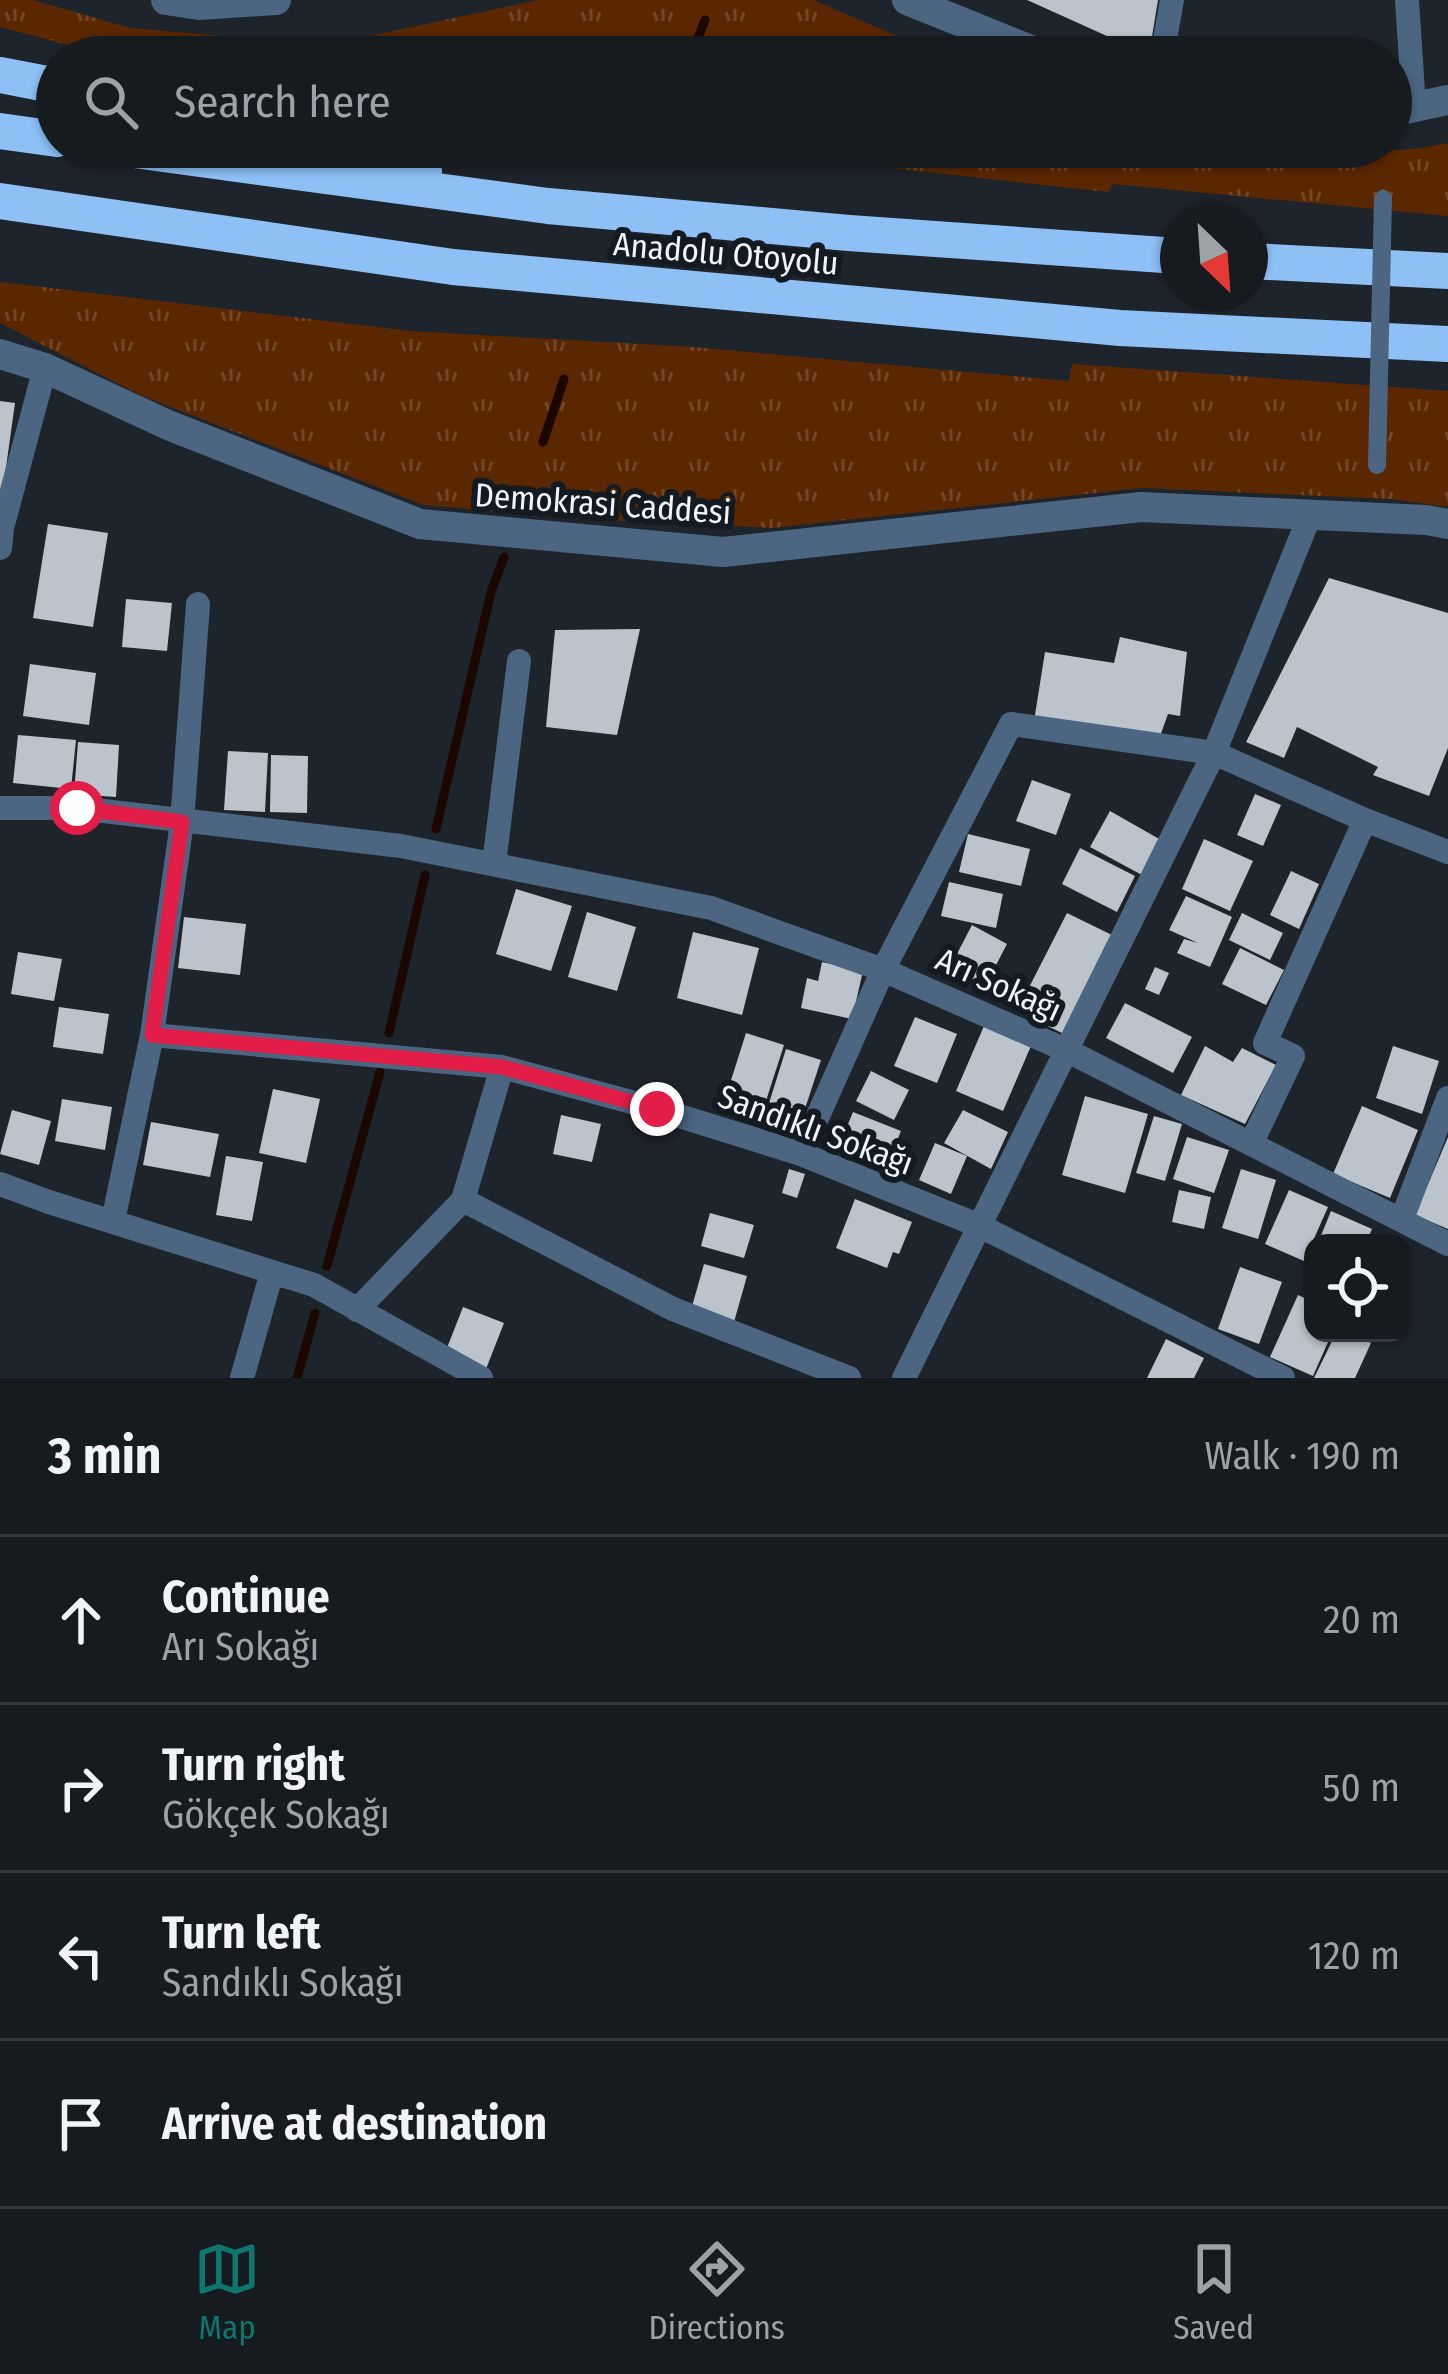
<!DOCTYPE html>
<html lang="en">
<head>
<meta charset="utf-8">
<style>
  :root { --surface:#161b20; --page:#23282d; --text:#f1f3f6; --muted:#9ea1a5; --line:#35393e; --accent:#0f766e }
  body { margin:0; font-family:"Fira Sans Condensed",sans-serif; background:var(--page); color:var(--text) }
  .controls { position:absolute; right:36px; bottom:36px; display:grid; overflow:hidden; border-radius:24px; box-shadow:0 3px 9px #0004 }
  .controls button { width:108px; height:108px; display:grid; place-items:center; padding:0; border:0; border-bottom:3px solid var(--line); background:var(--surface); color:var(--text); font:60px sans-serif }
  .compass { position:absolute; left:1160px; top:204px; width:108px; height:108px; border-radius:50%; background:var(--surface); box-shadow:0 3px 9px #0004; rotate:155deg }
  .stop { position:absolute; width:36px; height:36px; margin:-27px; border:9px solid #e11d48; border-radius:50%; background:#fff }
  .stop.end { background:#e11d48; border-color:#fff; box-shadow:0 3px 12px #0008 }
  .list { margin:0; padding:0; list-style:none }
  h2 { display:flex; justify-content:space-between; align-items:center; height:156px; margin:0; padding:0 48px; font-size:51px }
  h2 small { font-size:39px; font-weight:400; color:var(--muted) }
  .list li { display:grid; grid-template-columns:78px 1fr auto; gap:36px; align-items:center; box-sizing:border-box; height:168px; padding:0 48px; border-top:3px solid var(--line) }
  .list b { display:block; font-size:45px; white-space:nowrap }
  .list p { margin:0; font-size:39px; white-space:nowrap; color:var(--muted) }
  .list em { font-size:39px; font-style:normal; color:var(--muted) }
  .icon { flex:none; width:66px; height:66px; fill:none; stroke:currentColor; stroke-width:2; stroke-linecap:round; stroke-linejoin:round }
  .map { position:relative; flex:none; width:1448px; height:1378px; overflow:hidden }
  .search { position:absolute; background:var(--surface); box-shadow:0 3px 9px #0004; left:36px; right:36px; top:36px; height:132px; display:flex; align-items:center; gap:30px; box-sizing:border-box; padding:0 42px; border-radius:66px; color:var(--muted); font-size:45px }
  .sheet { height:828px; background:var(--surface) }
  nav { display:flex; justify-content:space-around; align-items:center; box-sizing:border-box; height:168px; border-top:3px solid var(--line); background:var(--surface); font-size:33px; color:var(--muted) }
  nav a { display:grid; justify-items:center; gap:6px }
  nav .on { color:var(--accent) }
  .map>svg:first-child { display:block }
  .grass { fill:url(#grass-tufts) }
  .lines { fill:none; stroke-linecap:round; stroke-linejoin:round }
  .stream { stroke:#1c0600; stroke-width:9 }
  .building { fill:#bbc3cc }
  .pedestrian { stroke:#4c6580; stroke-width:18 }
  .minor { stroke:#4c6580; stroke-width:24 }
  .tertiary { stroke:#4c6580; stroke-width:30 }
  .motorway { stroke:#8ec0f6; stroke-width:36 }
  .pedestrian-bridge { stroke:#4c6580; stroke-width:18 }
  .route { stroke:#e11d48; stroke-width:15 }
  .labels { text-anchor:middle; stroke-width:12; stroke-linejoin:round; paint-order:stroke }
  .street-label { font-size:33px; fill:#f1f5fa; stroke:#141a21 }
</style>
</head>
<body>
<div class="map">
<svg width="1448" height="1378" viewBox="0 0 1448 1378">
  <defs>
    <pattern id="grass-tufts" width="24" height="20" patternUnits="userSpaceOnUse" patternTransform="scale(3)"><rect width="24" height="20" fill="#5a2700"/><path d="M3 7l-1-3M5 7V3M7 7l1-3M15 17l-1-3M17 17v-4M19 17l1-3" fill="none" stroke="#724726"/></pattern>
  </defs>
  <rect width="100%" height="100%" fill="#1e242b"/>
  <path class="grass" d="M0,0h33l97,28 92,8 129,4 187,-40h275l133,57h-832l-114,-30z
    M1448,143v73l-335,-32 -5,8 -410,-45h483l86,11 29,1 126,-11z
    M0,282l410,49 283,16 376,34 3,-17 376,27v116l-58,-8 -248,-11 -370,40 -191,-9 -157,-14 -282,-109 -142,-73z"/>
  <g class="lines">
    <path class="stream" d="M691,57l14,-37
      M543,442l21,-63
      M436,829l55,-237 13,-35
      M389,1033l36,-158
      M327,1266l53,-194
      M297,1378l18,-65"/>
  </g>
  <path class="building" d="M1027,0h131l-9,55 -113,-51z
    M0,401l15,2 -12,86h-3z
    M48,524l60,9 -15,94 -60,-9z
    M1329,578l119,35v135l-19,48 -56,-21 5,-8 -81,-40 -13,31 -38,-16z
    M126,599l46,4 -5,48 -45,-4z
    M640,629l-23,106 -71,-8 9,-97z
    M1120,637l67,15 -7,64 -12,-2 -9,25 -125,-18 11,-69 69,11z
    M30,664l66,9 -7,52 -66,-9z
    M18,735l58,5 -5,49 -58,-6z
    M78,742l41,3 -3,52 -42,-3z
    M228,751l40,2 -3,59 -41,-2z
    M271,755l37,1 -1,57 -37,-1z
    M1032,780l39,14 -15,41 -40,-14z
    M1255,794l26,11 -18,41 -26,-11z
    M1110,811l51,29 -19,35 -52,-28z
    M968,834l62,15 -9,37 -62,-14z
    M1204,839l49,22 -23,50 -48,-22z
    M1080,848l55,28 -18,36 -55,-28z
    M1291,871l28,13 -20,45 -29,-14z
    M949,882l54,12 -7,34 -55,-12z
    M516,889l56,17 -21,65 -55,-17z
    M1186,896l46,21 -22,50 -33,-14 7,-14 14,4 -29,-13z
    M587,912l49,15 -19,64 -49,-14z
    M1067,913l47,23 -50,98 -47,-23z
    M1242,913l41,20 -13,27 -41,-20z
    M184,917l62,7 -6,51 -62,-7z
    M972,925l35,19 -25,48 -35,-19z
    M693,932l66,16 -17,67 -65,-17z
    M1240,948l44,22 -18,35 -44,-21z
    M18,952l44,7 -8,42 -43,-7z
    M822,962l41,9 -11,48 -51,-11 6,-30 11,3z
    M1155,967l14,6 -10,22 -14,-6z
    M1125,1003l67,34 -19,36 -67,-35z
    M59,1007l50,7 -6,40 -50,-7z
    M915,1017l42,17 -20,49 -43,-17z
    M984,1026l47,20 -28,65 -47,-20z
    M746,1033l38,12 -20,62 -38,-11z
    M1205,1046l28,16 9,-14 34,17 -31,59 -64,-29z
    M1393,1046l46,15 -17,53 -46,-16z
    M786,1049l35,11 -23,70 -34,-11z
    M871,1071l38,19 -15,30 -38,-19z
    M273,1089l47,10 -14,64 -47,-10z
    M1085,1096l63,18 -23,79 -63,-18z
    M62,1099l50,8 -7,43 -50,-9z
    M1362,1106l56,24 -28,68 -57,-24z
    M12,1110l39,11 -12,44 -39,-11z
    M963,1110l45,22 -17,37 -47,-26z
    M853,1112l48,19 -17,41 -48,-19z
    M561,1115l40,9 -9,38 -39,-8z
    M1154,1116l28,8 -17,57 -29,-8z
    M151,1122l68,12 -9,43 -67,-12z
    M1187,1137l42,13 -15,43 -41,-14z
    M1448,1137v92l-33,-14z
    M935,1143l32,13 -16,38 -32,-14z
    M226,1156l37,6 -11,59 -36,-6z
    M789,1169l16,5 -8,24 -15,-5z
    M1241,1169l35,11 -18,59 -36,-11z
    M1179,1190l32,7 -7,32 -32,-7z
    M1289,1190l39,17 -24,54 -39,-17z
    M855,1199l57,23 -13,32 -6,-2 -6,16 -51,-20z
    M1331,1211l41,18 -6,14h-48z
    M710,1213l44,12 -10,33 -43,-12z
    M704,1264l43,12 -13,46 -43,-12z
    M1240,1267l42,15 -23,62 -41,-15z
    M1298,1295l15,7v31h19l-19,43 -43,-19z
    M463,1307l41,16 -18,46 -41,-16z
    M1336,1333h14l21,10 -16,35h-41z
    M1166,1339l38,19 -10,20h-47z"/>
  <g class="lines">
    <path class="pedestrian" d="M1310,147l1,7"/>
    <path class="minor" d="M1407,0l7,107
      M1162,57l10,-57
      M0,548l2,-20 43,-160
      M0,808h78l323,38 310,62 172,62 185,81 380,193
      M494,864l25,-203
      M152,1035l350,32 155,42 144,45 179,72 303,152
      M1252,1142l41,-86 -28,-13 100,-223
      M801,1154l82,-184 128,-246 203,29 151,67 83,32
      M0,1184l49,18 265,83 167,93
      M463,1200l210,109 176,69
      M1402,1219l46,-121
      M113,1221l39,-186 30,-213 16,-218
      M357,1310l106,-110 39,-133
      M242,1378l30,-106
      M904,1378l310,-625 96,-238"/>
    <path class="tertiary" d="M166,0l33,5 77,-5
      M907,0l141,57
      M1391,112l57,-12
      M0,354l45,14 123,57 252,99 303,28 418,-45 285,13 22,4"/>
    <path class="motorway" d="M0,75l57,11
      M0,131l57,8
      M112,147l436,59 301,27 329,23
      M336,147l88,24
      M0,201l453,66 667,61 328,16
      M1250,261l198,10"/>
    <path class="pedestrian-bridge" d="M1377,465l6,-266"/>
  </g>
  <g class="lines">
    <path class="route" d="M77,808l105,14 -30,213 350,32 155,42"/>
  </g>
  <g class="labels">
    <g class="street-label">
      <text transform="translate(726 253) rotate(5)" y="12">Anadolu Otoyolu</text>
      <text transform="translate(603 503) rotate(4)" y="12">Demokrasi Caddesi</text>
      <text transform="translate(999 984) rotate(24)" y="12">Arı Sokağı</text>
      <text transform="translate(816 1129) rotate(20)" y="12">Sandıklı Sokağı</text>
    </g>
  </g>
</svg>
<div class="controls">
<button><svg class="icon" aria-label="locate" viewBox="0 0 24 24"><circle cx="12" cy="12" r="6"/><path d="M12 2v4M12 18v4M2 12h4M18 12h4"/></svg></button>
</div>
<svg class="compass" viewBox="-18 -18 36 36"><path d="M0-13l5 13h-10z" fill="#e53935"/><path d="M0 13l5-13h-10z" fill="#9ea1a5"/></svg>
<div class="stop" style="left:77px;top:808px"></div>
<div class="stop end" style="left:657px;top:1109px"></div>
<div class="search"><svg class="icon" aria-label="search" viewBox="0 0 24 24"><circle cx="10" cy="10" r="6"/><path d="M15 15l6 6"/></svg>Search here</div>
</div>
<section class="sheet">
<h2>3 min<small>Walk · 190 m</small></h2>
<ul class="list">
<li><svg class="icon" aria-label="ahead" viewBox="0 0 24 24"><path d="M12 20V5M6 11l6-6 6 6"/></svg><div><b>Continue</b><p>Arı Sokağı</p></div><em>20 m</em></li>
<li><svg class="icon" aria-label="right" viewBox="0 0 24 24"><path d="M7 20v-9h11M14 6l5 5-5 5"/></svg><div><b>Turn right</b><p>Gökçek Sokağı</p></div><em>50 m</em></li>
<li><svg class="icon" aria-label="left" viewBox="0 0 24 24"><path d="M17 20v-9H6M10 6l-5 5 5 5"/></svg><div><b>Turn left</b><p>Sandıklı Sokağı</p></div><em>120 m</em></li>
<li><svg class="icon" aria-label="arrive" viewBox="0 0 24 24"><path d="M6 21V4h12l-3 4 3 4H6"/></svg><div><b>Arrive at destination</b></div></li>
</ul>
</section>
<nav>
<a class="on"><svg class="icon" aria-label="map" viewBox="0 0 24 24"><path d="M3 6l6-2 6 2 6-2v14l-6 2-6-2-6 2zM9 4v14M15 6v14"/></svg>Map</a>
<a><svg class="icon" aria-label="directions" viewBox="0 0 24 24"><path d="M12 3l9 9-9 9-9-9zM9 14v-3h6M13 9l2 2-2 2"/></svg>Directions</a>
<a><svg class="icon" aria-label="saved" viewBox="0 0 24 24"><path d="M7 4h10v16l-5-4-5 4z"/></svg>Saved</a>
</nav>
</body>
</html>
